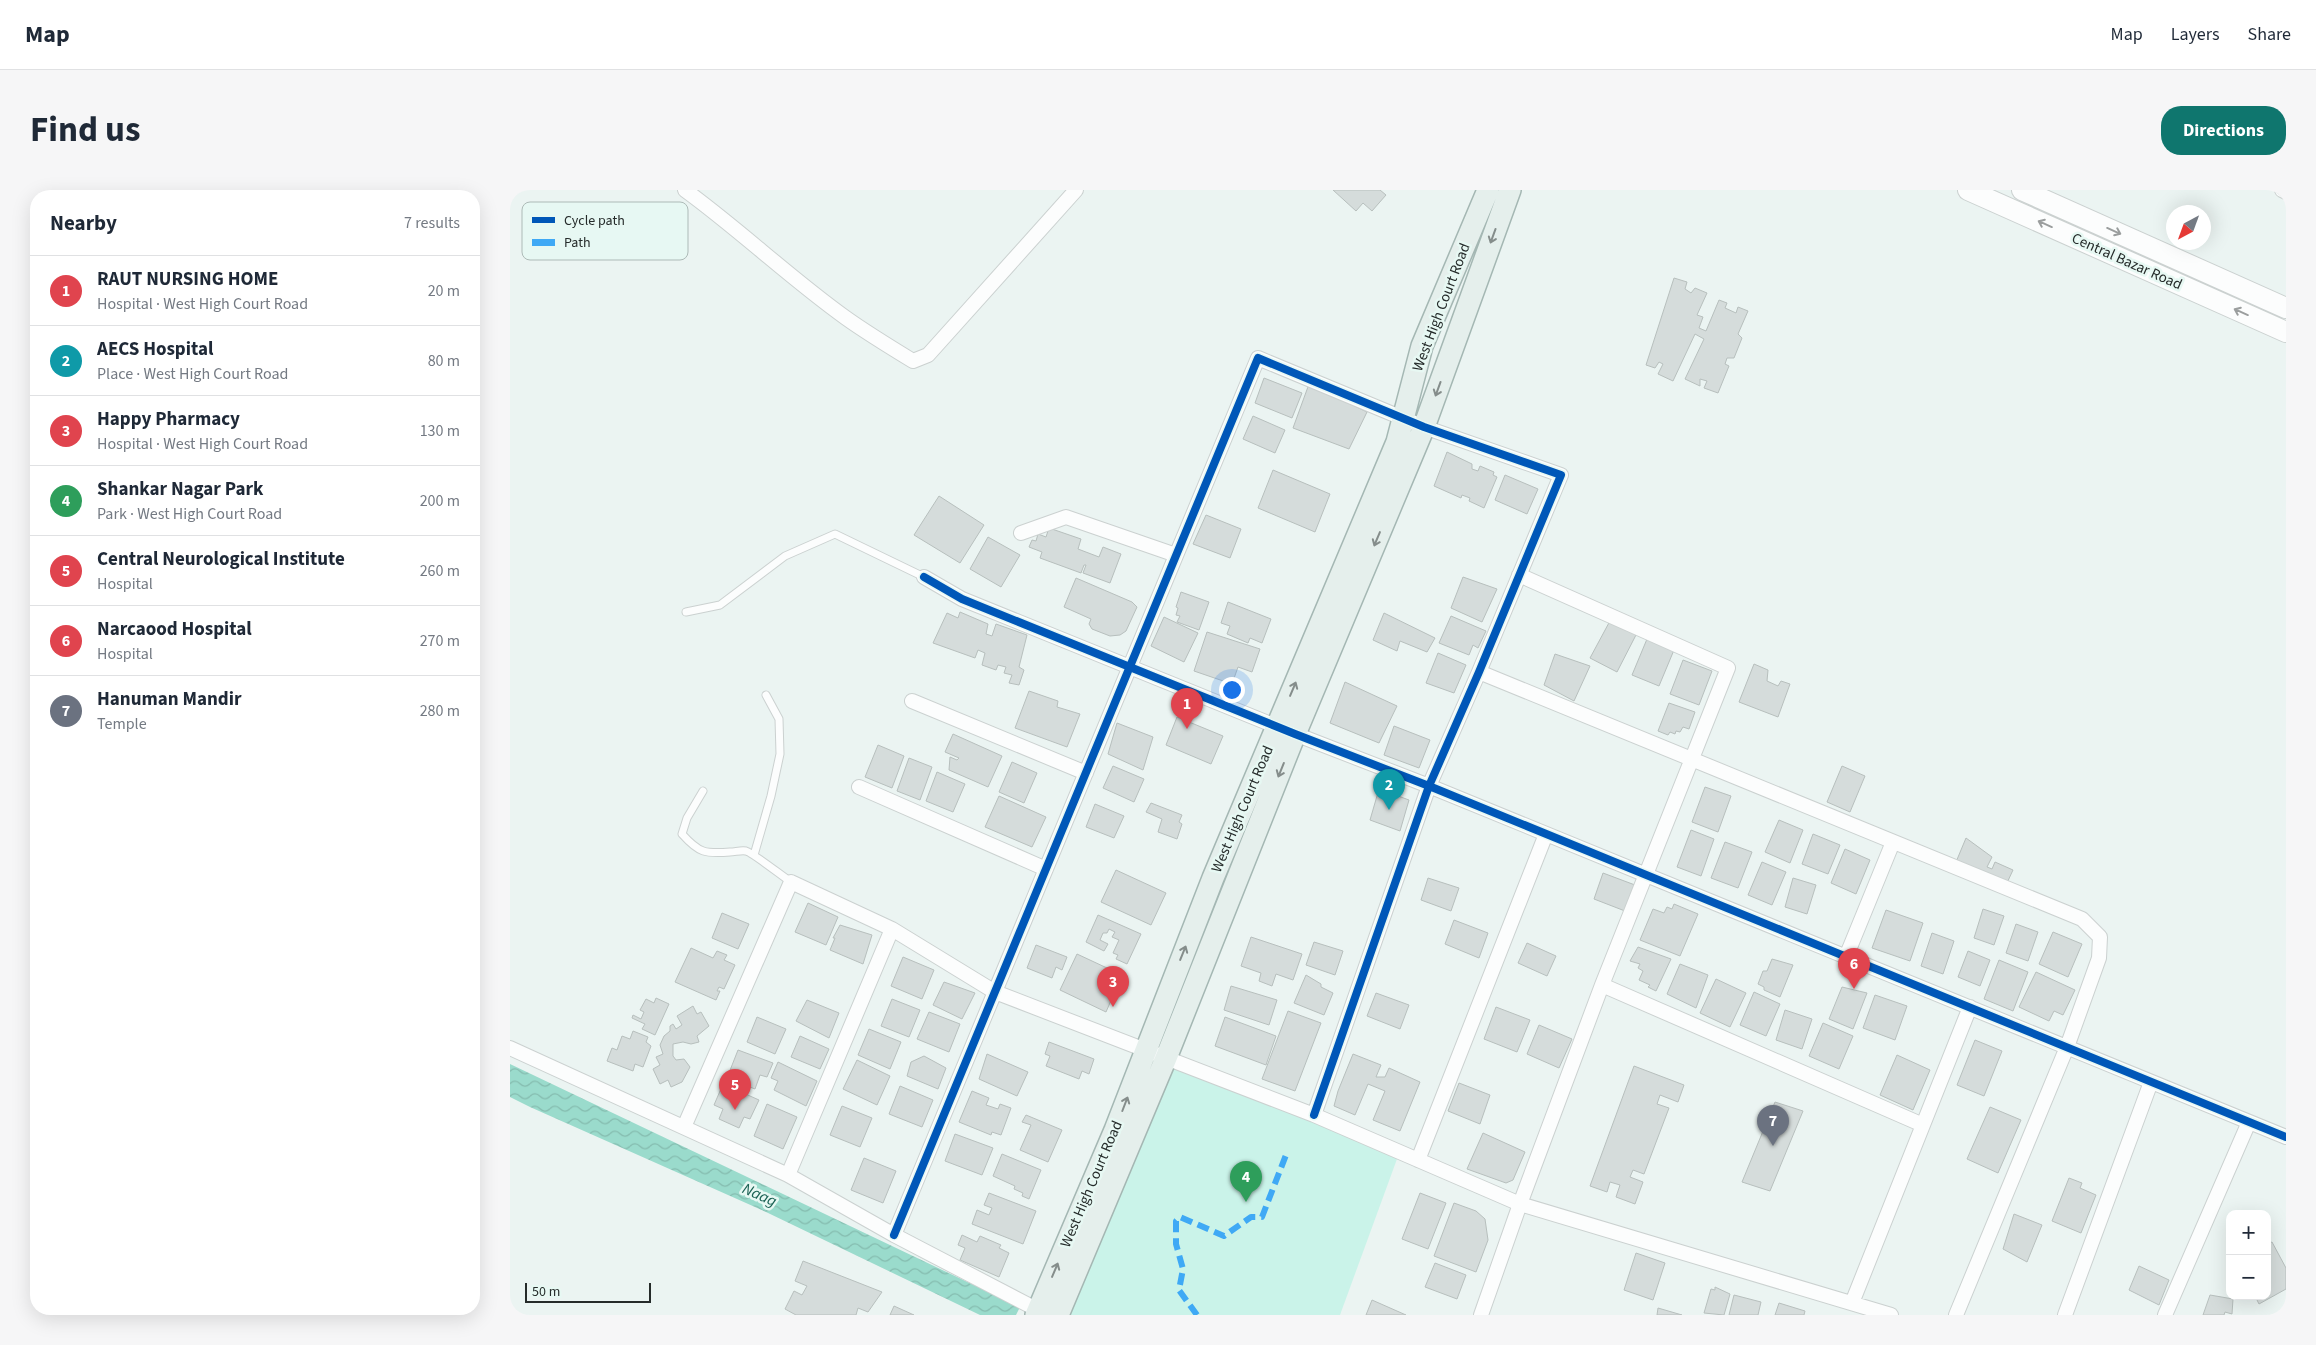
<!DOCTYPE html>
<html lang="en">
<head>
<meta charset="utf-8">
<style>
  :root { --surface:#fff; --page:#f6f6f7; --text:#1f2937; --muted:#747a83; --line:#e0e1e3; --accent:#0f766e }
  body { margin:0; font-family:"Source Sans 3",sans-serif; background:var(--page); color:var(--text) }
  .controls { position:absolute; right:15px; bottom:15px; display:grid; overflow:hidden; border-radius:10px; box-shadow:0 5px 20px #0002 }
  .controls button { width:45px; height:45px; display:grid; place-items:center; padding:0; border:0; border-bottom:1px solid var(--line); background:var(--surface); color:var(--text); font:25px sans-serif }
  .compass { position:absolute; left:1656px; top:15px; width:45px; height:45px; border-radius:50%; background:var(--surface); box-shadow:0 5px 20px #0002; rotate:221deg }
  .scale { position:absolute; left:15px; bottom:12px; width:126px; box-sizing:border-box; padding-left:5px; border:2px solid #252b2a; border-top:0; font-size:14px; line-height:18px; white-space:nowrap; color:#252b2a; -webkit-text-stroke:4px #e7f8f3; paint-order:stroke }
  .you { position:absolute; left:721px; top:499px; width:18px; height:18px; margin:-12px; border:4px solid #fff; border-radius:50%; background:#1a73e8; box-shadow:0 0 0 8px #1a73e833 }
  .badge { display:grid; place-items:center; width:32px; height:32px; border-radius:50%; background:var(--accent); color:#fff; font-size:16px; font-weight:700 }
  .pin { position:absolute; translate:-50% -41px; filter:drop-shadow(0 1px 2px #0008) }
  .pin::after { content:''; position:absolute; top:26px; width:18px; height:15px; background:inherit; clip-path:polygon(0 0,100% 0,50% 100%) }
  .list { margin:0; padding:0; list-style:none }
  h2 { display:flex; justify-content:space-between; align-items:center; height:65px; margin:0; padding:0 20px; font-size:21px }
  h2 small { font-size:16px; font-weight:400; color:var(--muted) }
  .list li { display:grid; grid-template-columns:32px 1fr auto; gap:15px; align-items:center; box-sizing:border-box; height:70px; padding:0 20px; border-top:1px solid var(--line) }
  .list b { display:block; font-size:19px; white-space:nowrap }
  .list p { margin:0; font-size:16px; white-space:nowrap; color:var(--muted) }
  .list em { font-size:16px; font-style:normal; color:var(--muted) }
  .map { position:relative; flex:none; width:1776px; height:1125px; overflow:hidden; border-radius:20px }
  header { display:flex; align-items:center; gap:30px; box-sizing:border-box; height:70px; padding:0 25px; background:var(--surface); border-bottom:1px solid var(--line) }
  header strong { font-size:24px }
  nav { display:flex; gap:28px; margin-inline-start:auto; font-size:18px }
  .intro { display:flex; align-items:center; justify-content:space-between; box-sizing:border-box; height:120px; padding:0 30px }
  h1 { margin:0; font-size:35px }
  .button { padding:12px 22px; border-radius:20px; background:var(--accent); color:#fff; font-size:18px; font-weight:700 }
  main { display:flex; gap:30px; padding:0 30px }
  aside { flex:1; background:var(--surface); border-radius:20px; box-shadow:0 5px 20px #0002 }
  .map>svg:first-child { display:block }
  .green { fill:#caf3e9 }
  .water { fill:url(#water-waves) }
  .building { fill:#d5dcdb; stroke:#b7bfbd }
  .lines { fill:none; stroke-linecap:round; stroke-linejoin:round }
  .service-casing { stroke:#cbd1d0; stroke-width:9 }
  .minor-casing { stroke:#cbd1d0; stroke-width:16 }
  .secondary-casing { stroke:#cbd1d0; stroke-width:22 }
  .primary-casing { stroke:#a4b7b3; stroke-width:24 }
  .service { stroke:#fcfdfd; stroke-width:7 }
  .minor { stroke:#fcfdfd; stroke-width:14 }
  .secondary { stroke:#fcfdfd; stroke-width:20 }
  .primary { stroke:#e5efec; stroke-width:21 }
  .quiet { stroke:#3fa9f5; stroke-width:6; stroke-dasharray:12 6; stroke-linecap:butt }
  .cycleway-casing { stroke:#e7f8f3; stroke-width:11 }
  .cycleway { stroke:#0057b8; stroke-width:8 }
  .oneway { stroke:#9b9e9e }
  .oneway2 { stroke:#858d8b }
  .labels { text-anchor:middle; stroke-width:5; stroke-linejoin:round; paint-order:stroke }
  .street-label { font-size:15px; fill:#252b2a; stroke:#e7f8f3 }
  .water-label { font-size:16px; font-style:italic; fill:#1b6254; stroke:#e7f8f3 }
  .key { fill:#e7f8f3; stroke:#adbab7; stroke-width:1 }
  .key-label { font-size:14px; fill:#252b2a }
</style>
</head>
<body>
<header>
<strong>Map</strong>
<nav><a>Map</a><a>Layers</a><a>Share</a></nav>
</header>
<div class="intro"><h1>Find us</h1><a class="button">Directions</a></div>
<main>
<aside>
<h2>Nearby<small>7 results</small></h2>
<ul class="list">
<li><span class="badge" style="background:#e0444e">1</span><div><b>RAUT NURSING HOME</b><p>Hospital · West High Court Road</p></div><em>20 m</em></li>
<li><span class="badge" style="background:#0f9aa8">2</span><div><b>AECS Hospital</b><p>Place · West High Court Road</p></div><em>80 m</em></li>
<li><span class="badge" style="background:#e0444e">3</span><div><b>Happy Pharmacy</b><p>Hospital · West High Court Road</p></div><em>130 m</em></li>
<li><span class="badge" style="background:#2e9e5b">4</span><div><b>Shankar Nagar Park</b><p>Park · West High Court Road</p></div><em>200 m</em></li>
<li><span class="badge" style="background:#e0444e">5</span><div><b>Central Neurological Institute</b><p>Hospital</p></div><em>260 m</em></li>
<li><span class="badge" style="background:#e0444e">6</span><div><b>Narcaood Hospital</b><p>Hospital</p></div><em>270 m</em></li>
<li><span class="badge" style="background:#6b7280">7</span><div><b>Hanuman Mandir</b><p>Temple</p></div><em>280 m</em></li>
</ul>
</aside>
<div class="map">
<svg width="1776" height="1125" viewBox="0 0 1776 1125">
  <defs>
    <pattern id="water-waves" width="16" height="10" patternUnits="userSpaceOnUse" patternTransform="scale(1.25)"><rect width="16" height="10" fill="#9adbcc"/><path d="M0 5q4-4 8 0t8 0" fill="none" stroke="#85bcaf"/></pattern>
  </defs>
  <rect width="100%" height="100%" fill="#ebf4f2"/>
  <path class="green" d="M659,873l147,58 81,38 -57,156h-278z"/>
  <path class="water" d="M0,874l510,243 -4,8h-36l-214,-103 -236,-105 -20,-10z"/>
  <path class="building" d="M823,0h47l6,5 -14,16 -9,-8 -7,8z
    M1164,88l13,4 -2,7 6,4 4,-5 12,5 -10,22 6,2 -4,11 7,3 13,-31 8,3 -2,5 11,5 2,-6 10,4 -10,23 4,4 -8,20h-7l-2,6 4,2 -11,27 -14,-5 3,-7 -7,-2v7l-15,-7 19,-40 -9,-5 -22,47 -15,-7 5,-10 -4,-2 -4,6 -9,-3z
    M754,188l38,15 -10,25 -37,-15z
    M799,194l58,28 -18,37 -56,-21z
    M743,226l32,14 -10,23 -32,-14z
    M937,262l25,12v5l6,2 2,-5 14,6 -1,3 4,2 -13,31 -15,-7 1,-3 -8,-3 -1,3 -27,-12z
    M763,280l57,24 -15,38 -57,-24z
    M995,285l33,14 -11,25 -32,-14z
    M429,306l45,29 -24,38 -46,-28z
    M696,325l35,14 -11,29 -37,-14z
    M539,338l32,11 -3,10 21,8 4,-10 18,7 -11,29 -27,-10 3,-8h-2l-3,8 -41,-15 2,-6 -13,-5 3,-7 4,1 2,-7 8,3z
    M478,347l32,18 -19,32 -31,-18z
    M953,387l34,12 -15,33 -31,-14z
    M566,388l56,24 5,5 -11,24 -6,4 -10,1 -18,-7 -3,-5 2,-5 -27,-12z
    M671,402l28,10 -10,28 -22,-8 3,-6 -4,-1 2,-7 -2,-1z
    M718,412l43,17 -9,24 -12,-5 -2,5 -21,-9 3,-8 -9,-3z
    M450,422l28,12 -2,10 6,2 4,-12 31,11 -8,32 5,3 -5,15 -10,-2 3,-8 -8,-2 2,-6 -8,-2 -2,5 -14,-5 3,-12 -7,-3 -3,8 -42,-15 14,-30 11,5z
    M874,423l51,25 -8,14 -27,-11 -3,10 -24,-11z
    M941,426l35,15 -8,17 -5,-3 -4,10 -30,-12z
    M654,427l34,16 -14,29 -33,-16z
    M1101,429l26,14 -20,39 -27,-14z
    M697,442l53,17 -8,23 -14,-5 -6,17 -38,-13z
    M1137,449l27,11 -15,36 -27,-11z
    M928,463l28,12 -12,28 -28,-10z
    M1045,464l35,12 -16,35 -30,-16z
    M1173,470l29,11 -13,34 -29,-11z
    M1244,474l14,6 -1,11 11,5 3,-5 9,3 -12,33 -39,-15z
    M835,492l52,24 -18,37 -49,-20z
    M519,501l29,10 -1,6 23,7 -13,33 -52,-19z
    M1159,513l26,9 -6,17 -6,-2 -3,5 -4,-1 -1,3 -5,-2 -2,3 -10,-4z
    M667,527l46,19 -12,28 -45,-19z
    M607,533l36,14 -10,33 -35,-16z
    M884,536l36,14 -11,28 -35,-13z
    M443,544l49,22 -14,31 -39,-17 1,-13 7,3 2,-2 -14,-6z
    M368,555l26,11 -12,32 -27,-11z
    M399,568l23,9 -12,33 -23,-9z
    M502,572l25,11 -13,30 -25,-11z
    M603,576l31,13 -10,23 -31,-14z
    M1332,576l23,10 -15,36 -23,-10z
    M427,582l28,12 -12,28 -27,-11z
    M1195,597l26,9 -13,36 -26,-10z
    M869,599l30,11 -9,31 -30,-11z
    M489,606l47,21 -14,30 -47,-20z
    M641,613l31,12 -3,7 3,2 -5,15 -19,-7 4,-13 -16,-7z
    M585,614l29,12 -10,22 -28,-11z
    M1269,630l24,10 -13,33 -25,-11z
    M1181,640l23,9 -13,37 -24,-9z
    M1303,644l27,11 -12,29 -26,-10z
    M1456,648l26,19 -5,10 5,2 3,-7 18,8 -7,15 -50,-23z
    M1215,652l27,10 -14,36 -27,-10z
    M1335,659l25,11 -14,34 -25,-11z
    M1252,672l24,10 -14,33 -24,-10z
    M606,680l50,23 -15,32 -50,-23z
    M1093,683l32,12 -10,26 -31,-12z
    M918,688l31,10 -8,23 -30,-11z
    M1283,688l23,7 -9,29 -22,-7z
    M298,713l30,14 -12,28 -31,-13z
    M1164,714l24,10 -18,42 -40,-16 13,-31 11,4 3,-6 5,2z
    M1473,719l21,7 -10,29 -20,-7z
    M1376,720l37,13 -13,38 -38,-13z
    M212,723l27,11 -11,25 -26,-11z
    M588,725l43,19 -14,30 -11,-5 2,-4 -5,-2 6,-13 -7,-3 3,-5 -6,-3 -2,4h-4l-3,7 8,4 -4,7 -18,-9z
    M944,730l34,13 -9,25 -34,-14z
    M1506,734l22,8 -10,29 -22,-8z
    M330,735l32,10 -9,29 -33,-14 5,-12h-2z
    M1543,742l29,12 -14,33 -29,-13z
    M1422,743l22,8 -11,33 -22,-8z
    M741,747l51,17 -9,26 -17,-6 -4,12 -13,-5 2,-8 -20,-7z
    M804,752l29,9 -8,24 -29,-10z
    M1017,753l29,13 -9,20 -29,-13z
    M526,755l31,12 -5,13 -6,-3 -4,11 -25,-10z
    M1128,757l33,12 -15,32 -8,-4 2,-2 -11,-5 4,-9 -5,-3 2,-4 -10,-3z
    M181,758l22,10 4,-7 10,4 -3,5 11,5 -11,24 -5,-2 -2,4h3l-4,9 -41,-18z
    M1458,761l22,9 -10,26 -22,-9z
    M567,764l45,21 -16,37 -46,-22z
    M393,767l31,13 -12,29 -31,-13z
    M1262,769l21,6 -13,32 -16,-7v-3l-6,-3 5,-13h4z
    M1489,770l29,12 -15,39 -29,-12z
    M1170,774l28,11 -12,33 -29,-14z
    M1526,782l39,18 -12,25 -9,-4 -5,10 -30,-14z
    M796,785l15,9v3l12,6 -9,22 -30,-12z
    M1206,789l30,14 -16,34 -30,-14z
    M434,792l31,11 -13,26 -29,-14z
    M721,796l46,14 -8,25 -45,-15z
    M1332,797l25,6 -14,36 -24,-10z
    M1244,802l26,12 -14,32 -26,-11z
    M866,803l33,12 -9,24 -33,-13z
    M1365,805l32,11 -12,34 -32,-12z
    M146,808l13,6 -14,31 -13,-6 3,-5 -13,-6 1,-3 8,4 3,-7 -4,-2 6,-11 8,4z
    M382,809l28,11 -11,27 -28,-11z
    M297,810l32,13 -10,25 -33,-17z
    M183,816l4,8 4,-2 8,14 -12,10 2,6 -8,2 -8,-2 -10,2v12l3,4 8,-1 6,8 -8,15 -11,5 -3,-7 -8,4 -7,-15 7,-4 -4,-8 7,-3 -3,-9 4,-9 6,-5v-5l3,-2 3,5 6,-4 -5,-9z
    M986,817l34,13 -13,32 -33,-13z
    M1275,820l27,9 -10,30 -26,-9z
    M778,821l33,12 -26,68 -33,-12z
    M419,822l31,12 -11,28 -32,-13z
    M247,827l29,12 -11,25 -28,-12z
    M715,827l51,19 -10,29 -51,-19z
    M1313,833l30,13 -14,33 -30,-13z
    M1029,835l33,14 -13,29 -32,-14z
    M359,839l32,13 -11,27 -32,-14z
    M123,841l15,6 -2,5 5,4 -8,21 -8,-3 -2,7 -26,-10 5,-13 5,2 5,-14 8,3z
    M290,846l29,13 -9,20 -29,-12z
    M1465,850l27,11 -18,45 -27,-11z
    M539,852l45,17 -5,15 -7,-3 -3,8 -33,-13 4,-10 -5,-2z
    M228,860l35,13 -6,14 -7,-2 -5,14 -28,-11z
    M477,864l41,18 -11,24 -38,-17z
    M843,864l28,11 -5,12h9l4,-9 31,14 -20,49 -27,-11 12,-29 -17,-7 -13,31 -21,-9 4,-15z
    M1387,865l33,15 -17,40 -33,-15z
    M414,866l22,12 -8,21 -31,-13 4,-14z
    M347,870l33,16 -13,29 -34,-16z
    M268,872l39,19 -11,25 -32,-16 4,-9 -7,-3z
    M1124,876l50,19 -6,17 -18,-7 -3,9 12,4 -25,66 -11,-4 -3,7 13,5 -8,22 -19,-7 4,-12 -10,-3 -3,10 -17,-6z
    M949,893l31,12 -10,29 -32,-13z
    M213,894l36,16 -9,19 -6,-2 -5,11 -20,-9 4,-10 -9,-4z
    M390,896l33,14 -11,27 -33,-13z
    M462,901l17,7 -3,7 12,4 2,-5 11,4 -10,27 -9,-3 -1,3 -32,-13z
    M1265,912l28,9 -33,80 -28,-9z
    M257,914l30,13 -14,32 -29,-13z
    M332,916l30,12 -12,29 -30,-12z
    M1480,917l31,13 -23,53 -31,-14z
    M516,925l36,15 -14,32 -28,-12 11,-25 -9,-3z
    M973,943l42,19 -12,28 -7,3 -39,-14z
    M445,944l38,14 -11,27 -37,-14z
    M492,964l39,16 -12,29 -7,-3 1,-3 -9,-4 1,-3 -22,-10z
    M354,968l32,13 -13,32 -32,-13z
    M1559,988l13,5 -2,5 16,7 -15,38 -29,-12z
    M479,1003l47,18 -13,33 -51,-20 5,-14 12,5 3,-7 -8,-3z
    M910,1003l26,10 -18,46 -26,-10z
    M944,1013l22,8 9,8 3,21 -12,32 -42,-16z
    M1504,1024l28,11 -15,37 -24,-13z
    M452,1045l15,7 3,-6 21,9 -2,3 10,5 -10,24 -39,-17 5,-12 -7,-3z
    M1762,1052l14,26v21l-27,15 -4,-8h12v-52z
    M1126,1063l29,10 -12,37 -29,-10z
    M293,1071l79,31 -14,20 -10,-4 -2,7h-60l-11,-6 9,-18 8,4 5,-9 -12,-5z
    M925,1073l31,12 -9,24 -32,-12z
    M1629,1076l30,14 -10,25 -30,-15z
    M1205,1097l15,7 -6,21 -20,-2 7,-24 4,1z
    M1224,1105l27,7 -3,13h-29z
    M1700,1105l23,4 -1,15 -7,-2 -1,3h-21z
    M862,1110l34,15h-40z
    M1269,1113l26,8 -1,4h-29z
    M384,1116l20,9h-24z
    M1148,1118l24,7h-25z"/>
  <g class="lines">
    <defs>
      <path id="service" d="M176,422l34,-7 65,-49 50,-22 89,43
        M193,601l-16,27 -5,16c17,19 23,20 48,18 5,0 11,-2 16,-1 7,2 36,25 45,31
        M244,665l17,-59 9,-42 -1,-35 -13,-24"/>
      <path id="minor" d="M175,0c55,40 105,88 161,128 21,15 44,29 67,43l15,-6 148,-165
        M1772,0l4,2
        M511,343l45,-16 110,38
        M414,387l38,22 333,135 134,52 857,351
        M969,482l603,247 18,18 -1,21 -32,89 -111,268
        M402,511l174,72
        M349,597l187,82
        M1336,767l47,-115
        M1092,795l321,140
        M0,858l278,127 106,60 144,75
        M174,937l107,-245 101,47 103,63 319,123 206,89 371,111
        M908,970l128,-326
        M278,985l104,-246
        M384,1045l364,-877 166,69 137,48 -82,197 -50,114 -115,329
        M1342,1113l118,-296
        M971,1125l39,-111 82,-219 126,-317 -209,-93
        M1555,1125l86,-233
        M1655,1125l84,-193"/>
      <path id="secondary" d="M1458,0l318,142
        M1512,0l264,118"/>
      <path id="primary" d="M526,1125l79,-185 98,-252 184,-436 25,-96 66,-156
        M548,1125l108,-257 129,-324 129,-307 86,-237"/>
    </defs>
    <use href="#service" class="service-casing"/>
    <use href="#minor" class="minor-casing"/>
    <use href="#secondary" class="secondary-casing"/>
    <use href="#primary" class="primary-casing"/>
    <use href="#service" class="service"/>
    <use href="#minor" class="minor"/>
    <use href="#secondary" class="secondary"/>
    <use href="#primary" class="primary"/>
    <path class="quiet" d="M687,1125l-18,-25 4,-21 -7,-25v-23l4,-4 44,19 27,-19h11l24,-62"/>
    <defs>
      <path id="cycleway" d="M414,387l38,22 333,135 134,52 857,351
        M384,1045l364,-877 166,69 137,48 -82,197 -50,114 -115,329"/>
    </defs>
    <use href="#cycleway" class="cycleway-casing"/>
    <use href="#cycleway" class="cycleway"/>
  </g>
  <defs><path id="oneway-shaft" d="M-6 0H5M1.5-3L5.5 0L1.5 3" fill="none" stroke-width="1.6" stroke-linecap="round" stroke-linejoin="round" transform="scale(1.25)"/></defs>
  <g class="oneway">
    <use href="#oneway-shaft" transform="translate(1535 34) rotate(-156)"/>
    <use href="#oneway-shaft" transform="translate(1604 41) rotate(24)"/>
    <use href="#oneway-shaft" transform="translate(1731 122) rotate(-156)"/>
  </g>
  <g class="oneway2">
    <use href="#oneway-shaft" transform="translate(983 46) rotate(110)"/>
    <use href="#oneway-shaft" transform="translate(928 199) rotate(110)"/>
    <use href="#oneway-shaft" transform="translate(867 349) rotate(113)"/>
    <use href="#oneway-shaft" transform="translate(783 499) rotate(-67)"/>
    <use href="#oneway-shaft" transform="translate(771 580) rotate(112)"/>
    <use href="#oneway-shaft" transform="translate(673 763) rotate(-68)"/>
    <use href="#oneway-shaft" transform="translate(615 914) rotate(-69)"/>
    <use href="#oneway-shaft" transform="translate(545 1080) rotate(-67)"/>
  </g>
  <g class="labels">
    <g class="street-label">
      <text transform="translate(1617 71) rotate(24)" y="5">Central Bazar Road</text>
      <text transform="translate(931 117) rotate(-69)" y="5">West High Court Road</text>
      <text transform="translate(732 619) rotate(-67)" y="5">West High Court Road</text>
      <text transform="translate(581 994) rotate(-67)" y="5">West High Court Road</text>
    </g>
    <g class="water-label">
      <text transform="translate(250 1004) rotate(24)" y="6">Naag</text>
    </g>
  </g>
  <rect x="12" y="12" width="166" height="58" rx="8" class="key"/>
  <rect x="22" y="27" width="23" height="6" fill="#0057b8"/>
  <rect x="22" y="49" width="23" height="7" fill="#3fa9f5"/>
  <g class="key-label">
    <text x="54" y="35">Cycle path</text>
    <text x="54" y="57">Path</text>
  </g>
</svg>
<div class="controls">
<button>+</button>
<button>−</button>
</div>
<svg class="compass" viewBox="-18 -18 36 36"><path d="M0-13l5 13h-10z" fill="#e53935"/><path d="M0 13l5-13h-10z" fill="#747a83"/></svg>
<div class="scale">50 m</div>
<div class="you"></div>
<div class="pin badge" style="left:677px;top:539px;background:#e0444e">1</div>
<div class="pin badge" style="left:879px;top:620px;background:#0f9aa8">2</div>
<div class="pin badge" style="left:603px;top:817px;background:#e0444e">3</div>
<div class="pin badge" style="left:736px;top:1012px;background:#2e9e5b">4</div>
<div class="pin badge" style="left:225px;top:920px;background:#e0444e">5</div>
<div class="pin badge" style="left:1344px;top:799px;background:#e0444e">6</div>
<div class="pin badge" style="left:1263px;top:956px;background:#6b7280">7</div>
</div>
</main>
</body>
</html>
